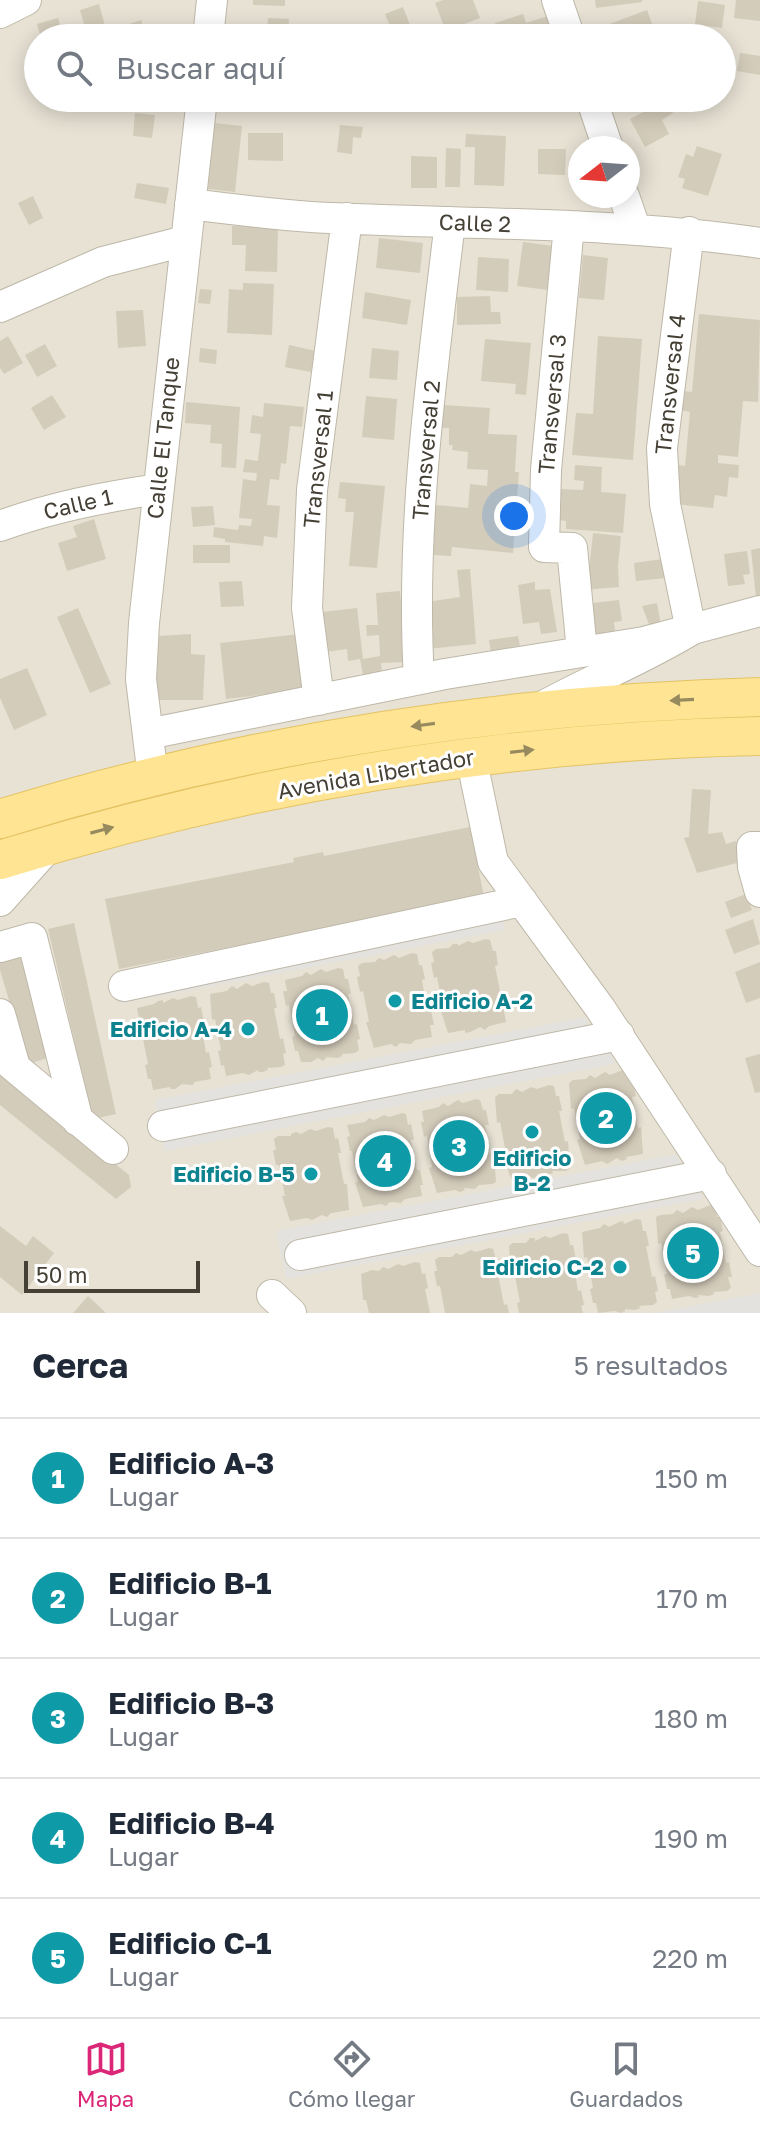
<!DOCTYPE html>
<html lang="es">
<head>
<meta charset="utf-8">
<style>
  :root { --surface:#fff; --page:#f6f6f7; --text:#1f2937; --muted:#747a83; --line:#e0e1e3; --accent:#db2777 }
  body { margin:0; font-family:"Golos Text",sans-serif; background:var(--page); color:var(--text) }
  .compass { position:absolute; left:568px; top:136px; width:72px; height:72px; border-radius:50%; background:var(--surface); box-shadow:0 4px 20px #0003; rotate:253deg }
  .scale { position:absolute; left:24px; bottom:20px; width:176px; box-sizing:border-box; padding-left:8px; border:4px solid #454035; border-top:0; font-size:22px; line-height:28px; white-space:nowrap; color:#454035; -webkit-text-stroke:6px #fff; paint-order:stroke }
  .you { position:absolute; left:514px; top:516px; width:28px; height:28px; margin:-20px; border:6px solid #fff; border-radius:50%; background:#1a73e8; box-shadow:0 0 0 12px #1a73e833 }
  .badge { display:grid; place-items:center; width:52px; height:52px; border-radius:50%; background:var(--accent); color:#fff; font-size:26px; font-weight:700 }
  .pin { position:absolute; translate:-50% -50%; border:4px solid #fff; box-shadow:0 2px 8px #0006 }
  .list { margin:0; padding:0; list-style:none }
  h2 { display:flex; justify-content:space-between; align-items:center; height:104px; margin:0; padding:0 32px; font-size:34px }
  h2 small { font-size:26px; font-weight:400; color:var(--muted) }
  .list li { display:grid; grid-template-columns:52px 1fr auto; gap:24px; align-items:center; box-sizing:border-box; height:120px; padding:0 32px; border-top:2px solid var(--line) }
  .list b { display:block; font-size:30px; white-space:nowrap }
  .list p { margin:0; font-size:26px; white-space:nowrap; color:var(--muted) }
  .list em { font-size:26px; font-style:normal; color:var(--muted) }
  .icon { flex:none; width:44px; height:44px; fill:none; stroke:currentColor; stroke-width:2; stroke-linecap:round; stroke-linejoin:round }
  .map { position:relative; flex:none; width:760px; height:1313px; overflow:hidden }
  .search { position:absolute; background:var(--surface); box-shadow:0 4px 20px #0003; left:24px; right:24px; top:24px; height:88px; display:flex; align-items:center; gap:20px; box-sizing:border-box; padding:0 28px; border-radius:44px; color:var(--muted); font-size:30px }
  .sheet { height:704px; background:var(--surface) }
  nav { display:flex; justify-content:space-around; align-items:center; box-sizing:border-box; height:112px; border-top:2px solid var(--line); background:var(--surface); font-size:22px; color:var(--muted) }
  nav a { display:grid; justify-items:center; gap:4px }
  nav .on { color:var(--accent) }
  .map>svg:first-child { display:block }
  .residential { fill:#e7e2d4; fill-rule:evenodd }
  .parking { fill:#e4e2de }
  .building { fill:#d4ccbb }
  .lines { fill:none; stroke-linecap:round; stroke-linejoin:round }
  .minor-casing { stroke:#beb8a8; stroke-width:32 }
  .major-casing { stroke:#e4c363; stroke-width:40 }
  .minor { stroke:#fff; stroke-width:30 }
  .major { stroke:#fee493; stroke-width:38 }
  .oneway { fill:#988a5f }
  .culture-dot { fill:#0f9aa8; stroke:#fff; stroke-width:3 }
  .labels { text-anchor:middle; stroke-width:6; stroke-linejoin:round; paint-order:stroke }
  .street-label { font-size:22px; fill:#454035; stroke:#fff }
  .culture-label { font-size:22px; font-weight:bold; fill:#0d838f; stroke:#fff; text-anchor:end }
</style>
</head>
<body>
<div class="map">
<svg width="760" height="1313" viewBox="0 0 760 1313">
  <rect width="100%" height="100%" fill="#f3efe6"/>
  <path class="residential" d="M0,0h760v1313h-760zM38,38h684v60h-684zM580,148h48v48h-48z"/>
  <path class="parking" d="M499,901l6,29 -386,74 -6,-30z
    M586,1017l5,29 19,-3 4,21 -450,87 -9,-51z
    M678,1154l5,28 15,-2 4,19 -416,80 -10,-48z
    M760,1293v20h-106z"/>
  <path class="building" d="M253,0h32v6l-32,-1z
    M443,0h30l7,18 -34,13 -11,-28z
    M595,0h47v2l-46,6z
    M736,0h24v21l-26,-3z
    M698,1l27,4 -3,23 -27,-4z
    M99,4l6,22 -19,5 -6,-21z
    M403,7l12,31h-20l-10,-24z
    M647,10l10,28h-58l-3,-9z
    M523,14l3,9 22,-7 5,13 -22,9h-31l-5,-15z
    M58,18l6,20h-23l-4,-14z
    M268,18l21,1 -1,19h-45v-9l24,2z
    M141,20l6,18h-17l-4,-13z
    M740,53l20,3v19l-23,-4z
    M441,98h29l1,12 -30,2z
    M666,100l7,13 -11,7 7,14 -24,13 -15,-28z
    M135,113l20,2 -3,23 -19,-2z
    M214,123l28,3 -7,66 -27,-3z
    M340,125l23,2 -2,11 -8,-1 -1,17 -15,-2z
    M248,133h35v28l-35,-1z
    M466,134l40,2 -2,50 -30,-1 1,-38h-10z
    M697,146l25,8 -14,42 -26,-8 3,-9 -7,-2 8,-23 7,3z
    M446,148l15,1 -1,38h-15z
    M538,149h28l-1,26 -27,-1z
    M411,156l26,1v31h-26z
    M137,183l32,5 -3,16 -32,-6z
    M33,196l10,22 -14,7 -11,-22z
    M232,226l46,1 -1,45 -32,-1 1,-26h-14z
    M379,238l44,5 -3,30 -44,-5z
    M523,242l30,4 -5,44 -31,-4z
    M583,255l25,3 -4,42 -25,-2z
    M478,257l31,2 -1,33 -32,-2z
    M243,283l31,1 -2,51 -45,-2 2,-44 14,1z
    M200,289l12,1 -2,14 -12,-1z
    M365,292l46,8 -4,25 -45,-7z
    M490,296l1,16h9l1,12 -44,1v-28z
    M143,310l3,36 -28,2 -2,-37z
    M699,314l61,6 -2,82 -15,-1 -5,56 -20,-2v8l21,2 -1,13 -9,-1 -2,20 -12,-2 -2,13 -39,-4 4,-39 7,1 5,-54 -9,-2 2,-19 9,1z
    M8,336l15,27 -19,11 -4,-6v-27z
    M598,336l44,3 -9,121 -61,-5 4,-42 17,1z
    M485,339l46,4 -5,52 -11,-1 1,-10 -35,-3z
    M45,344l12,22 -20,11 -12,-22z
    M289,345l27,6 -5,21 -26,-5z
    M200,348l17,2 -1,14 -17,-2z
    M372,348l27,3 -2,29 -28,-2z
    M52,395l14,22 -22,13 -13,-22z
    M366,396l31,3 -3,41 -32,-3z
    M186,402l54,5 -4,61 -15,-1 1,-23 -12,-1 1,-18 -26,-2z
    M264,403l40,4 -2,20 -12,-1 -4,38 -5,-1 -2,17 -9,-1 -3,26 13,1 -3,32 -13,-2 -1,10 -38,-4v-3l-12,-2 1,-10 24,3 1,-5 12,1 1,-7 -13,-1 4,-39 13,2 1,-8 -14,-1 2,-13 13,2 3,-27 -11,-1 2,-18 11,2z
    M443,405l47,3 -2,26 29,1 -2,37h4l-6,81 -61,-6 -1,9 -19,-1 4,-50 32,3 2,-24 17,2 1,-16 -21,-1 1,-17 -16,-2 1,-5h-4v-17h-8z
    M575,465l27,2 -1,25 25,2 -3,39 -57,-4v-8l-10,-1 2,-31 25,1 1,-9 -10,-1z
    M340,482l45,4 -8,82 -28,-2 5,-54h-9l1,-13 -8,-1z
    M213,506l2,19 -22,2 -2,-20z
    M94,519l12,40 -39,12 -9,-28 19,-6 -4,-11z
    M593,533l28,3 -3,30 1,21 -35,3 -2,-20 7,-1z
    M193,545h37v18h-37z
    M760,548v48l-4,1 -5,-47z
    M747,551l3,23 -7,1 2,9 -17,2 -4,-32z
    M663,559l3,19 -30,3 -2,-18z
    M470,569l6,75 -49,5v-47l33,-5 -3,-27z
    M242,581l2,25 -23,1 -2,-25z
    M535,582v8l15,-1 7,43 -16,2 -2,-12 -16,2 -5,-39z
    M400,591l6,71 -25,1 1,8 -19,4 -3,-16 -12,2 -1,-12 -21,3 -4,-40 35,-4 6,51 17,-3 -1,-21 -12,1 -1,-11h12l-2,-32z
    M619,600l3,21 -8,1 1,10 -21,2 -10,-30z
    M657,603l4,22 -11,2 -8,-21z
    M78,608l33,76 -21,9 -33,-76z
    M191,634v20l14,1 -2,45h-50l6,-64z
    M299,634l3,56 -76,9 -6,-56z
    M518,636l2,10 -9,1 1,4 -21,2 -2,-13z
    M27,668l20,47 -33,15 -14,-32v-19z
    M692,789l19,1 -3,44 14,-2 4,12 10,-3 5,21 -44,11 -13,-35 5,-1z
    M470,827l14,70 -365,72 -14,-70 189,-37 -1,-4 30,-6 1,4z
    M746,894l6,16 -21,8 -6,-16z
    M753,919l7,25 -26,10 -9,-24z
    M74,923l42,191 -23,5 -45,-190z
    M486,939l4,1 3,11h3l2,14 -3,1 6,30h4l2,15h-3l2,11 -17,4 -4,4 -5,-3 -10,5 -5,1v-3l-17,3 -8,-25h3l-6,-31 -3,1 -3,-15 3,-1 -2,-10 4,-3 13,-1 4,-4h5v2l10,-5 5,2z
    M412,953l5,1 2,11h3l3,14 -3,1 5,31 4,-1 3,15h-4l2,12 -17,3 -4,4 -11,-1 -4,4 -5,-3 -17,4 -8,-26h3l-6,-31 -3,1 -3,-15 3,-1 -2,-10 4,-3 13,-1 4,-4 5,2 10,-5 5,3z
    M20,954l31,103 -23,7 -28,-94v-10z
    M760,962v36l-14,5 -11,-31z
    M338,968l5,1 2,10h3l3,15h-3l6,31 3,-1 3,15 -3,1 2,10 -4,3 -13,1v2l-4,2 -11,-1 -4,4 -5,-3 -7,4h-10l-3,-11h-3l-3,-14 3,-1 -6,-31 -3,1 -3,-15h4l-2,-11 17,-4 4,-4 5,3 10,-6 5,3z
    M264,982l5,1 2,10h3l3,15h-3l6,31 3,-1 3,15 -3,1 2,11 -4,2 -14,1 1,2 -5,2h-4l-1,-2 -9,5 -6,-2 -17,3 -2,-11 -3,1 -3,-15 3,-1 -6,-31 -3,1 -2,-26 17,-3 5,-5 5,3 9,-6 6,3z
    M191,996l5,1 2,11 3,-1 3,15h-3l5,31 3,-1 3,15 -3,1 2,11 -17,3 -1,3 -11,-1 -7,5h-4l-1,-2 -17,3 -2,-11h-3l-3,-14 3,-1 -6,-30h-3l-3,-15h3l-2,-11 17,-4 4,-3 5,-1v3l10,-5 5,2z
    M760,1054v38l-5,1 -10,-35z
    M623,1070l5,1 1,11h4l3,14 -4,1 6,31 3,-1 2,27 -17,3 1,2 -5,2 -5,-3 -10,6 -5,-3 -17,4 -8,-25 3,-1 -6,-31 -3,1 -2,-26 4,-3 13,-1 4,-4 5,3 10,-6 5,3z
    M0,1072l129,103 2,12 -15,12 -116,-94z
    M549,1085l5,1 2,10h3l3,15h-3l6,31 3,-1 2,27 -4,3h-14l1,2 -5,2 -11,-1 1,2 -5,2 -5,-3 -17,4 -8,-25 3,-1 -6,-31 -3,1 -2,-26 4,-3h13l4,-5 6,3 9,-5 6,2z
    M476,1099l4,1 3,10h3l3,15h-4l6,31 3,-1 2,27 -4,2 -13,1 -4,4 -11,-1 1,2 -5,2 -5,-2 -18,3 -8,-25 3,-1 -5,-31 -3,1 -3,-15h3l-2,-11 17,-4 4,-4 5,3 10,-6 5,3z
    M402,1113l4,1 2,11 3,-1 3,15 -3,1 6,30h3l3,15h-3l2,11 -17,3 -4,4 -11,-1 -4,4 -5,-2 -18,3 -8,-25h3l-6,-31h-2l-3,-14 3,-1 -3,-11 18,-3 4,-4 5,2 10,-5 5,2z
    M328,1127l5,1 2,11 3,-1 3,15h-3l6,31h3l2,26 -18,3 -4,4 -5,-2 -10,5 -5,-2 -17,3 -8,-25h3l-6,-31h-3l-3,-15h3l-2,-11 4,-3h13v-2l5,-2 5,2 9,-5 6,2z
    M710,1205l5,1 2,11h3l3,14 -3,1 6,31 3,-1 3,15h-4l3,11 -4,3 -14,1 1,2 -5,2 -11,-1 1,2 -4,1 -6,-2 -17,3 -2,-10h-3l-3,-15h3l-6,-31 -3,1 -2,-27 4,-2 13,-1 4,-4 6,3 9,-6 6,3z
    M636,1219l5,1 2,11h3l3,15h-3l6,31 3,-1 3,15 -3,1 2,10 -4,3 -14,1 1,2 -5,2 -10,-1v2l-4,2 -6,-2 -17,2 -2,-10h-3l-3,-14 3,-1 -6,-31 -3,1 -2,-26 18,-4 4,-4 5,3 10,-5 4,-1 1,3z
    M0,1226l26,20 7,-10 21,17 -32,42 -22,-18z
    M563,1233l5,1 2,11h3l3,14 -3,1 5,31 3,-1 3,15 -3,1 2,7h-64l-2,-10 3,-1 -6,-31 -3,1 -2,-26 4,-3h13l4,-5h5v3l10,-5 5,2z
    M489,1248l4,1 3,11 3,-1 3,15h-4l6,31 3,-1 2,9h-64l-5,-27h-3l-3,-15h3l-2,-11 4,-3h13l4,-4 5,2 10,-5 5,2z
    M415,1262l5,1 2,11 3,-1 3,15 -3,1 5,24h-61l-3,-13h-3l-2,-26 11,-4 7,1 4,-4 5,2 10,-5 5,2z
    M88,1296l18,17h-33z"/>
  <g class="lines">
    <defs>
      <path id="minor" d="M557,0l13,38
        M0,13l26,-13
        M208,38l4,-38
        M591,98l17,50
        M624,196l11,32
        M190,204c40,5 80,10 121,13 150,8 300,4 449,26
        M569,226l-23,244 -2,77 28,1 10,103
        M0,307l103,-45 82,-21
        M0,526c52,-19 104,-29 158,-37
        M419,679c-9,-153 13,-306 31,-457
        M319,700l-12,-92 5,-118 35,-272
        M538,709c50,-28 104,-49 153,-79l-26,-126 -3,-56 27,-216
        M148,734l297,-60 199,-32 116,-31
        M471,757l22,105 107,146 160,243
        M153,777l-12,-98 3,-56 58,-525
        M760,847h-8l1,20 7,25
        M0,901l50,-56
        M0,947l32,-9 46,183
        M124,986l398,-85
        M0,1014l15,53
        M0,1055l113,94
        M163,1126l456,-91
        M300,1255l411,-81
        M272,1295l19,18"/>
      <path id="major" d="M0,819c246,-76 503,-115 760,-122
        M0,860c246,-76 503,-119 760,-124"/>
    </defs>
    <use href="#minor" class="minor-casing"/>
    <use href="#major" class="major-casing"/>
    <use href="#minor" class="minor"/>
    <use href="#major" class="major"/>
  </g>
  <defs><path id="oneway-solid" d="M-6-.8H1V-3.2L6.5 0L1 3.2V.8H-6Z" transform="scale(2)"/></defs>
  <g class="oneway">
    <use href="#oneway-solid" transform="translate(682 700) rotate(177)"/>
    <use href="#oneway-solid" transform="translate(423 725) rotate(172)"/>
    <use href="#oneway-solid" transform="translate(522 751) rotate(-7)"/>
    <use href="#oneway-solid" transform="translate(102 830) rotate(-15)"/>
  </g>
  <g class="culture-dot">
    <circle cx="395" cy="1001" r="8"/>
    <circle cx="248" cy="1029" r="8"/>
    <circle cx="532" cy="1132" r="8"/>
    <circle cx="311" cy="1174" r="8"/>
    <circle cx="620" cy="1267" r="8"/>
  </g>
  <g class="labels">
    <g class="street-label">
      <text transform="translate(475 223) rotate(2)" y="8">Calle 2</text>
      <text transform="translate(670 384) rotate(-84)" y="8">Transversal 4</text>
      <text transform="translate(552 404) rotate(-85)" y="8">Transversal 3</text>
      <text transform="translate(163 438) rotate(-84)" y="8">Calle El Tanque</text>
      <text transform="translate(426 450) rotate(-85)" y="8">Transversal 2</text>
      <text transform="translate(318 459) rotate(-84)" y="8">Transversal 1</text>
      <text transform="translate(78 504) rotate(-13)" y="8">Calle 1</text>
      <text transform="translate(376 774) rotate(-10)" y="8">Avenida Libertador</text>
    </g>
    <g class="culture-label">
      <text x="411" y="1009" text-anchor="start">Edificio A-2</text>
      <text x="232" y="1037">Edificio A-4</text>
      <text x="532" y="1166" text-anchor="middle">Edificio<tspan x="532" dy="25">B-2</tspan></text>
      <text x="295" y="1182">Edificio B-5</text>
      <text x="604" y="1275">Edificio C-2</text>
    </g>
  </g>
</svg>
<svg class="compass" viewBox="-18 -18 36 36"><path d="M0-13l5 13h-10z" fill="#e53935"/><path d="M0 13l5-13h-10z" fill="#747a83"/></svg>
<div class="scale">50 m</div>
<div class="you"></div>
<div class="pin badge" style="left:322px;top:1015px;background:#0f9aa8">1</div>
<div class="pin badge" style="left:606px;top:1118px;background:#0f9aa8">2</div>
<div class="pin badge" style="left:459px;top:1146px;background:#0f9aa8">3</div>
<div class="pin badge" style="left:385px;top:1161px;background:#0f9aa8">4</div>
<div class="pin badge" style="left:693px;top:1253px;background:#0f9aa8">5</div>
<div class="search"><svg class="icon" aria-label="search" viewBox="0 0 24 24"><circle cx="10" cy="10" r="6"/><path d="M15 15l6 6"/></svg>Buscar aquí</div>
</div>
<section class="sheet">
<h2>Cerca<small>5 resultados</small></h2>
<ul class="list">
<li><span class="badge" style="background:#0f9aa8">1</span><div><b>Edificio A-3</b><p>Lugar</p></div><em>150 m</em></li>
<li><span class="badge" style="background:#0f9aa8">2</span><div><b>Edificio B-1</b><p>Lugar</p></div><em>170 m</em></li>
<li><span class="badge" style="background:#0f9aa8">3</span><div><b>Edificio B-3</b><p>Lugar</p></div><em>180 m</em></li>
<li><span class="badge" style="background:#0f9aa8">4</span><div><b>Edificio B-4</b><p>Lugar</p></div><em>190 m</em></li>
<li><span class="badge" style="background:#0f9aa8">5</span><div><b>Edificio C-1</b><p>Lugar</p></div><em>220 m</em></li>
</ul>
</section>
<nav>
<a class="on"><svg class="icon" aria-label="map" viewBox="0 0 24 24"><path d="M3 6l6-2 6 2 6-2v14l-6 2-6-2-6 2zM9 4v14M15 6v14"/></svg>Mapa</a>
<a><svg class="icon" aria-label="directions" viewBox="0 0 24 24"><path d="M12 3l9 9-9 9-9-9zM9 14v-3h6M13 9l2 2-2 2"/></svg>Cómo llegar</a>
<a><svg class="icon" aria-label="saved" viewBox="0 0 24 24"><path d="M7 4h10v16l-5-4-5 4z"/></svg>Guardados</a>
</nav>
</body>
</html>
